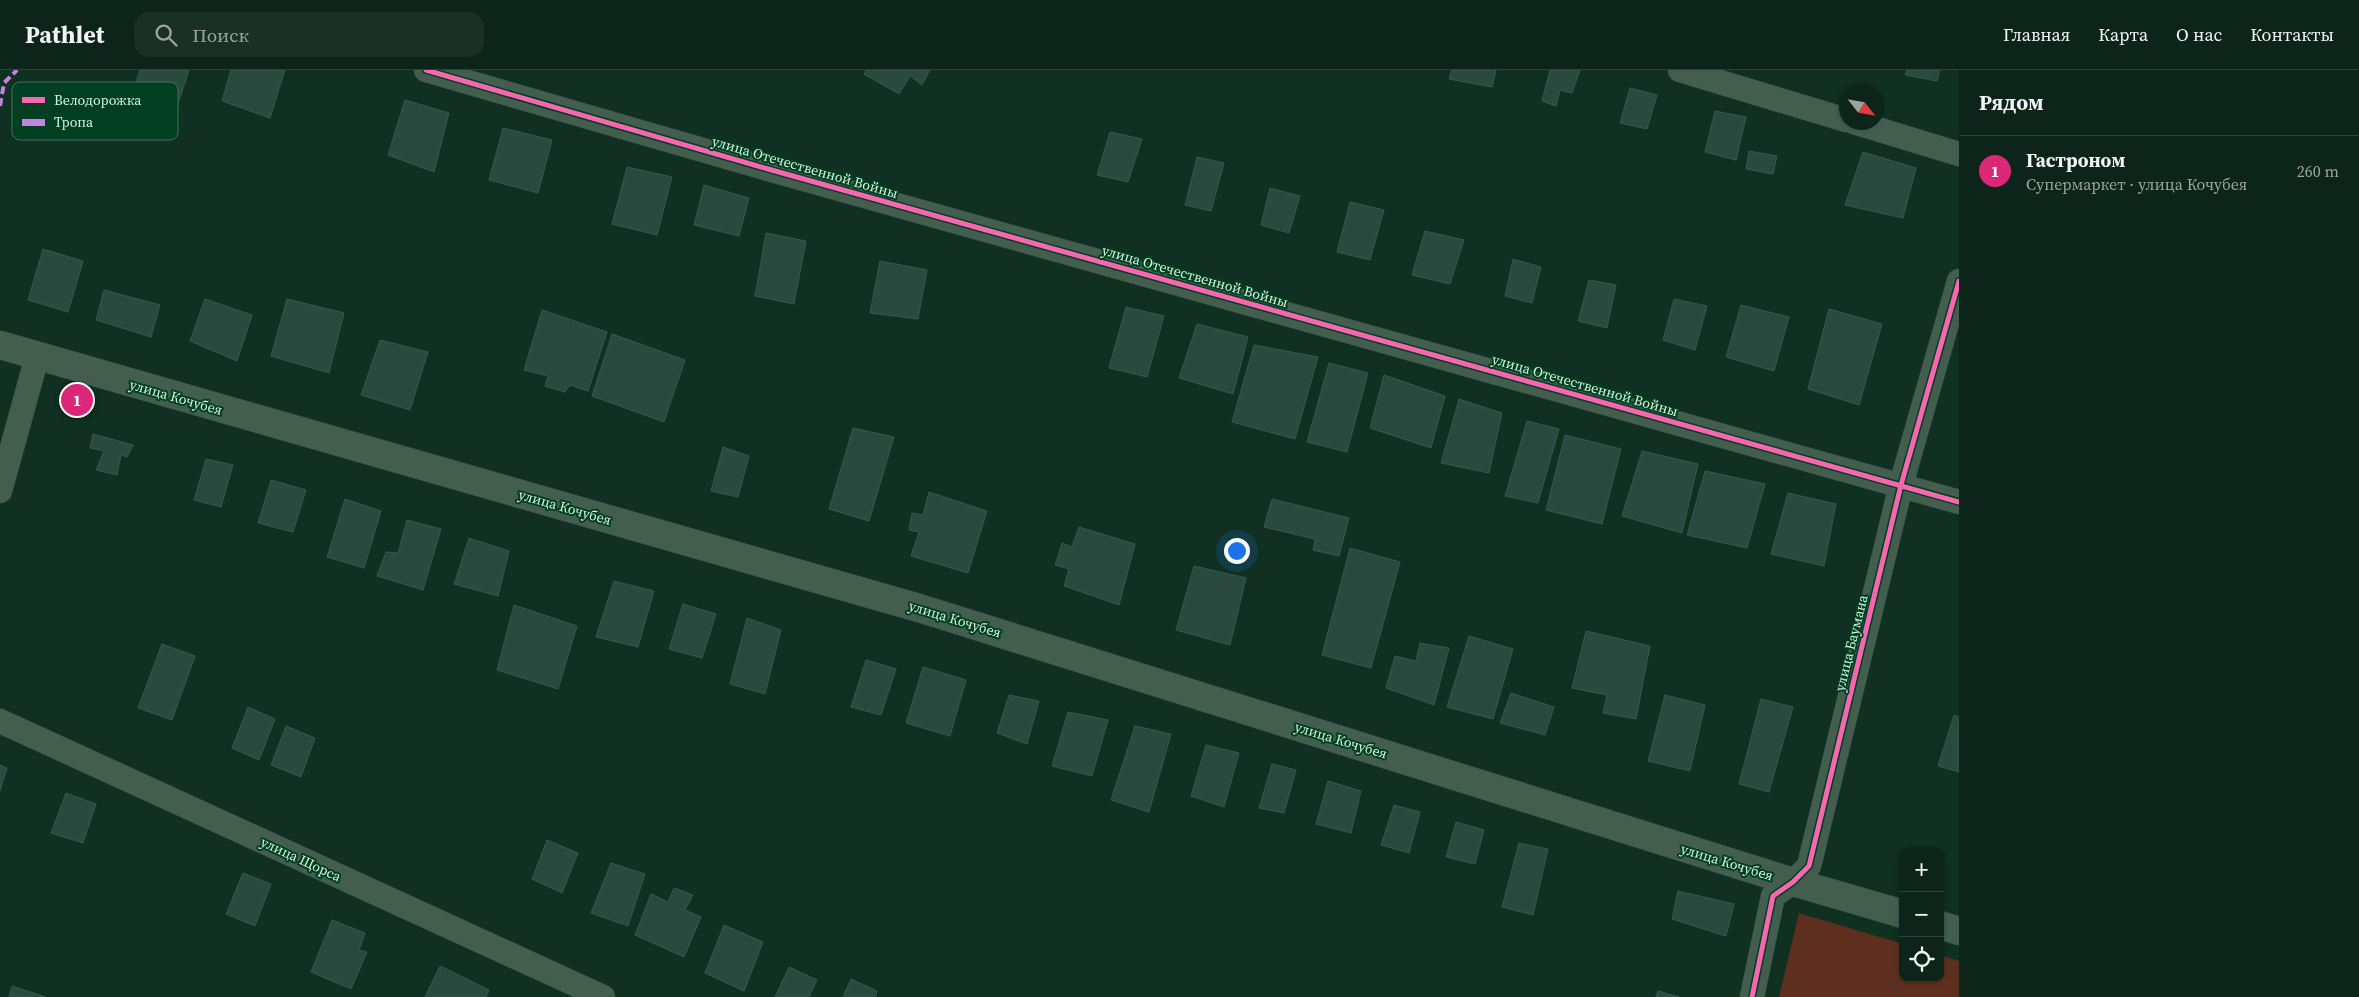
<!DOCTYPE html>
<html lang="ru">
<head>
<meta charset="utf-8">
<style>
  :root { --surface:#0c2419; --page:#1a3026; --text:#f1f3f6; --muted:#9aa4a2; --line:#2c4138; --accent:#db2777 }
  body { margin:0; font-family:"Source Serif 4",serif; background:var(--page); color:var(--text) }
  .controls { position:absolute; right:15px; bottom:15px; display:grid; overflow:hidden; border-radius:10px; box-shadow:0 1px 4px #0004 }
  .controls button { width:45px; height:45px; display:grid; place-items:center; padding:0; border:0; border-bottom:1px solid var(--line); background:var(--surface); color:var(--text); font:25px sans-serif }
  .compass { position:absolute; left:1839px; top:15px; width:45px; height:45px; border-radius:50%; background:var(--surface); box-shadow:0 1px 4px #0004; rotate:121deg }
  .you { position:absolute; left:1236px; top:480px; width:18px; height:18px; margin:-12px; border:4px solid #fff; border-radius:50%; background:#1a73e8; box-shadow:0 0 0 8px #1a73e833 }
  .badge { display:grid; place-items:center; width:32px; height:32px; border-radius:50%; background:var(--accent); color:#fff; font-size:16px; font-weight:700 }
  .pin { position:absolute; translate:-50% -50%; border:2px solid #fff; box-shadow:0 1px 5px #0006 }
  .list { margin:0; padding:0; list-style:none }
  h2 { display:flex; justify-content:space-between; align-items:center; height:65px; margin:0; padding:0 20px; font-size:21px }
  h2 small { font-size:16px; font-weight:400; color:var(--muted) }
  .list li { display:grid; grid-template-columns:32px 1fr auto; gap:15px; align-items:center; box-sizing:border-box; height:70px; padding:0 20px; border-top:1px solid var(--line) }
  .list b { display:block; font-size:19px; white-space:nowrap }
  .list p { margin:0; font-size:16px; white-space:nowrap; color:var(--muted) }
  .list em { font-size:16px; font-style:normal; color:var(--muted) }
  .icon { flex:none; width:28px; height:28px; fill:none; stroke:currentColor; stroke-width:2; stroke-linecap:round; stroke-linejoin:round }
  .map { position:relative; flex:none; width:1959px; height:927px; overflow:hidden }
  header { display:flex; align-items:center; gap:30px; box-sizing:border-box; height:70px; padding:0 25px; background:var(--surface); border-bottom:1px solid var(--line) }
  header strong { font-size:24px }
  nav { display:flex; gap:28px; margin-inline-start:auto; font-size:18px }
  .search { width:350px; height:45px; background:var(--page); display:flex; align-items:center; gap:12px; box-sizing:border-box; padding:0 18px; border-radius:15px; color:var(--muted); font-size:19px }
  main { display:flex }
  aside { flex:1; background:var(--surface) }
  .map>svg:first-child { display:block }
  .green { fill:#5e2f1e }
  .building { fill:#2a493f; stroke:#36594e }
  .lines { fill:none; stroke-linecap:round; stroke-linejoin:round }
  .street-casing { stroke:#344c3f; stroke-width:25 }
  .secondary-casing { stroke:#344c3f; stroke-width:29 }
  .street { stroke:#435e4f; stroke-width:24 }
  .secondary { stroke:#435e4f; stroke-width:28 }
  .quiet { stroke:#c483df; stroke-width:4; stroke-dasharray:8 4; stroke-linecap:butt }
  .cycleway-casing { stroke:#023e22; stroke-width:8 }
  .cycleway { stroke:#f766af; stroke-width:5 }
  .labels { text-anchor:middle; stroke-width:4; stroke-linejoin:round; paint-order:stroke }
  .street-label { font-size:14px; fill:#d1f4dd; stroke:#023e22 }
  .key { fill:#023e22; stroke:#40755a; stroke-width:1 }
  .key-label { font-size:14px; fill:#d1f4dd }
</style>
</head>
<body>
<header>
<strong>Pathlet</strong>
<div class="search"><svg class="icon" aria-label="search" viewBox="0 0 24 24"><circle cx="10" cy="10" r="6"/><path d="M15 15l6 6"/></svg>Поиск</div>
<nav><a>Главная</a><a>Карта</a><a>О нас</a><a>Контакты</a></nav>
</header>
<main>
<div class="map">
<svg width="1959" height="927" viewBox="0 0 1959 927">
  <rect width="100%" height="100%" fill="#103021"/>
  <path class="green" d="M1799,843l104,31v34h37v-23l19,6v36h-180z"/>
  <path class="building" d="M140,0h49l-14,43 -46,-11z
    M231,0h54l-15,48 -48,-17z
    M866,0h64l-8,15 -12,-9 -11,18 -35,-20z
    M1452,0h44l-4,17 -43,-8z
    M1550,0h30l-8,23 -12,-3 -4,16 -14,-5z
    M1907,0h33l-3,11 -32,-6z
    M1630,18l27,7 -10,34 -27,-6z
    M405,30l44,13 -15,59 -46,-17z
    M1715,41l31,6 -10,43 -31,-8z
    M503,58l49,12 -14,53 -49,-13z
    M1110,62l32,7 -14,43 -31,-7z
    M1749,81l28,5 -4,18 -27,-5z
    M1863,82l53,16 -13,50 -58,-13z
    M1197,87l27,6 -13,48 -26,-6z
    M627,97l45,10 -15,58 -45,-11z
    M704,115l45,13 -10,38 -45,-11z
    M1270,118l30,8 -11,37 -28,-8z
    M1350,132l34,8 -14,50 -33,-8z
    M1425,161l39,9 -14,44 -38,-9z
    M766,163l40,8 -12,63 -39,-8z
    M43,179l40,12 -15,51 -40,-12z
    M1513,189l28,8 -9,36 -27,-7z
    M880,191l47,9 -9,49 -48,-6z
    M1589,210l27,5 -9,43 -29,-7z
    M104,220l56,15 -9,32 -55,-17z
    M205,229l47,16 -15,46 -47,-20z
    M287,229l57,14 -15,60 -58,-17z
    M1674,229l33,7 -12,44 -32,-10z
    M1741,235l48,12 -15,54 -48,-14z
    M1126,237l38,9 -17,61 -38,-9z
    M1829,239l53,15 -23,81 -51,-16z
    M542,240l65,22 -19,59 -18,-6 -5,7 -20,-6 3,-10 -24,-6z
    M1197,254l51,13 -15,57 -54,-16z
    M612,264l73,26 -21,62 -72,-26z
    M380,270l48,12 -18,58 -49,-15z
    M1254,275l64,12 -23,82 -63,-17z
    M1329,293l39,10 -21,79 -40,-10z
    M1384,305l61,21 -14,52 -61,-20z
    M1459,329l43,14 -13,60 -48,-10z
    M1527,351l32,8 -21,74 -33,-7z
    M853,358l41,9 -25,84 -40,-12z
    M93,364l40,11 -6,12 -6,-2 -4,20 -21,-5 8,-19 -14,-3z
    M1565,365l56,14 -19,75 -56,-14z
    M723,377l26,9 -11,41 -27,-6z
    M1642,381l56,13 -16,69 -60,-17z
    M206,389l27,6 -12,42 -27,-7z
    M1705,401l60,13 -18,64 -60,-13z
    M271,410l35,10 -13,42 -35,-9z
    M929,422l58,19 -19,62 -57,-17 8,-24 -10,-2 3,-17 11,2z
    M1788,423l48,11 -12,62 -53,-12z
    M345,429l36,12 -17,57 -37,-11z
    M1272,429l77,19 -10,38 -26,-6 2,-11 -51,-12z
    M407,450l34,9 -18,61 -46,-14 9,-24 12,1z
    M1079,457l56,17 -16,61 -55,-19 5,-17 -14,-4 7,-22 10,4z
    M469,468l40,13 -11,45 -44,-12z
    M1350,478l50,14 -29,106 -49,-13z
    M1194,496l52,12 -16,67 -54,-15z
    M614,511l40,10 -16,56 -42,-10z
    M683,534l33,10 -14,44 -33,-9z
    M514,535l63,21 -19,63 -61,-19z
    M747,548l34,12 -16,64 -35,-10z
    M1586,561l64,15 -14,73 -33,-6 4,-18 -35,-7z
    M1469,566l44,13 -20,70 -46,-12z
    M1420,573l29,5 -15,57 -48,-17 9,-32 21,5z
    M162,574l33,12 -23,64 -34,-12z
    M866,590l30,9 -15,46 -30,-8z
    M923,597l43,13 -16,56 -44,-13z
    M1511,623l43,14 -9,28 -45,-12z
    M1009,625l30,6 -12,43 -30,-11z
    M1665,625l40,10 -15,66 -42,-10z
    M1761,629l32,8 -24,85 -30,-8z
    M248,637l27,12 -16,41 -27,-12z
    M1068,642l40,8 -16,56 -40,-10z
    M1954,645l5,2v55l-21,-6z
    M286,656l29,12 -14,39 -30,-12z
    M1135,656l36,8 -22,78 -38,-12z
    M1206,675l33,8 -15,54 -33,-11z
    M1272,694l24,6 -12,43 -25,-5z
    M0,695l7,3 -7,23z
    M1328,711l33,10 -10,42 -35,-9z
    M66,723l30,11 -13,39 -32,-10z
    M1394,735l26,7 -11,41 -28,-8z
    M1456,752l28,8 -9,34 -29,-7z
    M547,770l31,13 -16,40 -30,-14z
    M1519,773l29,6 -15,66 -31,-8z
    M611,793l34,11 -17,52 -37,-13z
    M243,803l28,11 -16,42 -29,-12z
    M674,818l19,7 -8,15 16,7 -17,40 -49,-22 16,-41 17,8z
    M1678,821l56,13 -8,32 -54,-17z
    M332,850l33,13 -6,17 8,2 -16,37 -40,-17z
    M724,855l39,17 -19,49 -39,-18z
    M440,896l49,24 -3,7h-61z
    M789,897l28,13 -8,17h-34z
    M851,909l26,12 -2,6h-32z
    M12,916l34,11h-37z
    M1658,921l21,6h-23z"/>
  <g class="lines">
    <defs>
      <path id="street" d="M426,0l342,99 1191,333
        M1680,0l166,50
        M1854,52l105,32
        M0,421l37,-134
        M0,651l603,276
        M1752,927l21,-101 20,-14 16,-16 92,-381 58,-204"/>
      <path id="secondary" d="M0,275l919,263 874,274 110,32
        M1940,855l19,6"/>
    </defs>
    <use href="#street" class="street-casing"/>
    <use href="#secondary" class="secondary-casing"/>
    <use href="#street" class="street"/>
    <use href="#secondary" class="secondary"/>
    <path class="quiet" d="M0,36l4,-23 13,-13"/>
    <defs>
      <path id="cycleway" d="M426,0l342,99 1191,333
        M1752,927l21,-101 20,-14 16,-16 92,-381 58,-204"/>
    </defs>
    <use href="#cycleway" class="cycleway-casing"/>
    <use href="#cycleway" class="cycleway"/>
  </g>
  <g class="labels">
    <g class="street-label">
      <text transform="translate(805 97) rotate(16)" y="5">улица Отечественной Войны</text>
      <text transform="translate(1195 206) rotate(16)" y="5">улица Отечественной Войны</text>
      <text transform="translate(1585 315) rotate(16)" y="5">улица Отечественной Войны</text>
      <text transform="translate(176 327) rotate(16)" y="5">улица Кочубея</text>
      <text transform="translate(565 437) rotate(16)" y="5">улица Кочубея</text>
      <text transform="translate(955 549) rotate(17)" y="5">улица Кочубея</text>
      <text transform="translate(1851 573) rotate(-76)" y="5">улица Баумана</text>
      <text transform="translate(1341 670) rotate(17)" y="5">улица Кочубея</text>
      <text transform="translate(301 789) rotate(25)" y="5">улица Щорса</text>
      <text transform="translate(1727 792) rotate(17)" y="5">улица Кочубея</text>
    </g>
  </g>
  <rect x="12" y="12" width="166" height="58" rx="8" class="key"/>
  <rect x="22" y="27" width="23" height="6" fill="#f766af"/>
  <rect x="22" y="49" width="23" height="7" fill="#c483df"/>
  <g class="key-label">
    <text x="54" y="35">Велодорожка</text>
    <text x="54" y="57">Тропа</text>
  </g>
</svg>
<div class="controls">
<button>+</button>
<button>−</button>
<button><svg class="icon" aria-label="locate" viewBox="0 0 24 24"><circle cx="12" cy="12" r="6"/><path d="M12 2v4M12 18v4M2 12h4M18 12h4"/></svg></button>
</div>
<svg class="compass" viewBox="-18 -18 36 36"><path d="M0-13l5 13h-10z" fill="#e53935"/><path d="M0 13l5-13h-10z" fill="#9aa4a2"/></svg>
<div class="you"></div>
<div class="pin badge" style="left:77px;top:330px">1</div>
</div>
<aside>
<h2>Рядом<small></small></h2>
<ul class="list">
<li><span class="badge">1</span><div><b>Гастроном</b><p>Супермаркет · улица Кочубея</p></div><em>260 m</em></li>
</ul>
</aside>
</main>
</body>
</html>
